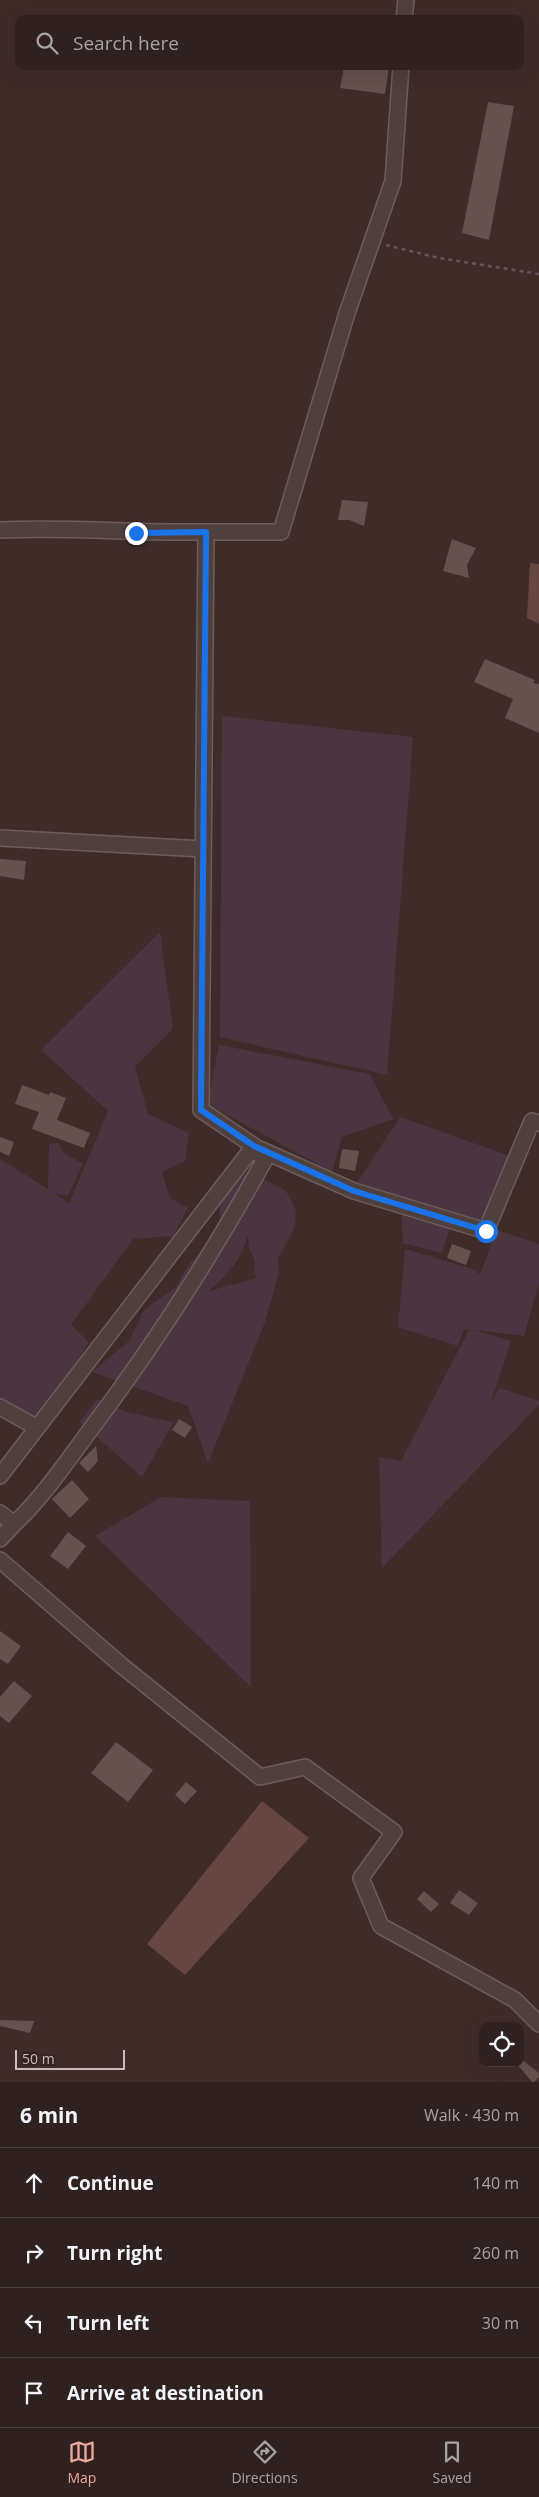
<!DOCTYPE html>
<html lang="en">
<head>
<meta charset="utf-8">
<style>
  :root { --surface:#2f211f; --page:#3b2e2c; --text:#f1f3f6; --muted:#a7a3a4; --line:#4a3e3d; --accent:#eda99c }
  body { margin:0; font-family:"Open Sans",sans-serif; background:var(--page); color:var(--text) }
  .controls { position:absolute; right:15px; bottom:15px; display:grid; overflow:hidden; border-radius:10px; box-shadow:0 5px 20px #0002 }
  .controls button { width:45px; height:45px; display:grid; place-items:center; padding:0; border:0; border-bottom:1px solid var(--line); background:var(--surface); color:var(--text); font:25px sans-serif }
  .scale { position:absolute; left:15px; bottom:12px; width:110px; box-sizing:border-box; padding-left:5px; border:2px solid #c9bcba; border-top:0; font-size:14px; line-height:18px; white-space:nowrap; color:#c9bcba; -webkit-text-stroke:4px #342422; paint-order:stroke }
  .stop { position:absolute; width:15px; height:15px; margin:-11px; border:4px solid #1a73e8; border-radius:50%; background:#fff }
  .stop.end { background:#1a73e8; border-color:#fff; box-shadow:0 1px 5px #0008 }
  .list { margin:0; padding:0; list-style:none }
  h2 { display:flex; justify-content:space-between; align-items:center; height:65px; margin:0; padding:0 20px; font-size:21px }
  h2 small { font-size:16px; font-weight:400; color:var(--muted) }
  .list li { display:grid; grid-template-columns:32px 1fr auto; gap:15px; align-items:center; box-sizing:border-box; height:70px; padding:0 20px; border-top:1px solid var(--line) }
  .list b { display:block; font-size:19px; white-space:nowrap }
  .list em { font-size:16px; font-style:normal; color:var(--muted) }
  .icon { flex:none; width:28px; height:28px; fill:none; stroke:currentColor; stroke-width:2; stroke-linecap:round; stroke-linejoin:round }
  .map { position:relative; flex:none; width:539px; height:2082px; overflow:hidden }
  .search { position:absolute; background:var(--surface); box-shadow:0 5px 20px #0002; left:15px; right:15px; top:15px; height:55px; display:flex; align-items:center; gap:12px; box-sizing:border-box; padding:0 18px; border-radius:10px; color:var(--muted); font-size:19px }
  .sheet { height:345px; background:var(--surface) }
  nav { display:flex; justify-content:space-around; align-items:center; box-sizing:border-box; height:70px; border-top:1px solid var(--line); background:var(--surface); font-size:14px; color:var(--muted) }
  nav a { display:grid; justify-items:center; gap:2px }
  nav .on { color:var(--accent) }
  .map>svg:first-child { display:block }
  .green { fill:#4b3540; fill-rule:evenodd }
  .water { fill:#664641 }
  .building { fill:#65514e }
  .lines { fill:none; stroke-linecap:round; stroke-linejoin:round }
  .street-casing { stroke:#6c5d5b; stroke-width:18 }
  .path { stroke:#665259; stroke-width:2.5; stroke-dasharray:4 4; stroke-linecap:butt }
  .street { stroke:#4f403d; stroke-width:15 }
  .route { stroke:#1a73e8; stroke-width:6 }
</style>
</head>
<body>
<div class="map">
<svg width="539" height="2082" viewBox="0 0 539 2082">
  <rect width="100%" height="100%" fill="#3f2c29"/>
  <path class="green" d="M222,716l191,21 -26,338 -167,-38z
    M160,932l13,97 -38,38 13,47 41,19 -4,28 -23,11 8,26 18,10 -15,28 -40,3 -62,86 18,17 -53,85 -36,-21v-247l48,30 1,-45 9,-1 6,10 19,11 -15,32 -14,-3 15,10 39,-92 -67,-61z
    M219,1045l151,29 23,45 -51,18 -10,35 -125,-68z
    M400,1117l113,40 -27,69 -132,-39z
    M251,1169l7,7 28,15 10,19 -1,17 -17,32 1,13 -14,50 -57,141 -20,-57 -96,-34 37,-31 15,-31 32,-23 13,-23 23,-23 9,-14 -2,-26 14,-16zM248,1234l1,15 6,12 -1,11 3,6 -48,13c19,-19 32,-28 39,-57z
    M401,1212l49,15 -8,26 -39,-10z
    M497,1230l42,14v38l-15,54 -50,-6 37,11 -20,61 9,-14 39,13v4l-157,163 -3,-111 22,4 68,-131 -5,-1 -6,17 -60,-19 7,-78 68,20 7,5z
    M97,1399l29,13 48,10 -32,55 -62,-55z
    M161,1497l89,4 1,186 -156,-151z"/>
  <path class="water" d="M530,563l9,1v60l-12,-6z
    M262,1801l47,37 -124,137 -38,-31z"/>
  <path class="building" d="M344,66h45l-4,28 -45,-6z
    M488,102l26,4 -25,134 -27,-7z
    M342,500l26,2 -4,24 -15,-6h-11z
    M452,539l24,9 -9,17 2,13 -26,-7z
    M485,659l50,21 -2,3 6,1v49l-34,-15 8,-19 -39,-17z
    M0,859l26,2 -2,19 -24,-4z
    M22,1085l27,10 1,-3 16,6 -9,22 33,13 -6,15 -52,-19 7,-17 -24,-8z
    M0,1137l14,5 -5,14 -9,-4z
    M342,1149l17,2 -4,20 -16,-3z
    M452,1244l19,7 -5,14 -19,-7z
    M179,1419l13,8 -7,11 -13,-8z
    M96,1446l2,15 -10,11 -9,-9z
    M72,1480l17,19 -19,19 -18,-19z
    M68,1532l18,14 -18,23 -18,-13z
    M0,1631l21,15 -13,18 -8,-5z
    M14,1681l18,15 -23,27 -9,-7v-19z
    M116,1742l37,28 -25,32 -37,-29z
    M186,1782l11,9 -12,13 -10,-9z
    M459,1890l19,13 -9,12 -19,-12z
    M424,1891l15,13 -8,8 -14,-13z
    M0,2020l34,1 -4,12 -30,-7z
    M520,2058l19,15v4l-5,5h-2l-16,-19h4z"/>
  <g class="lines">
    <defs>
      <path id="street" d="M404,19l2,-19
        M0,530c69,-3 137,3 206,2
        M0,838l203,11
        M255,1147l99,44 132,40 46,-110 7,2
        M0,1407l36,20
        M0,1476l254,-330 -53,-36 5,-578h75l66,-219 46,-132 8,-115
        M0,1513l14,11 -14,15
        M14,1524c27,-25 52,-61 74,-91 65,-86 124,-178 176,-272l-10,-15
        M0,1560l121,105 139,112 45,-10 89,65 -33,46 20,48 134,74 24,24"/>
    </defs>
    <use href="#street" class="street-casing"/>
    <path class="path" d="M386,245l53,13 100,16"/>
    <use href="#street" class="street"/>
  </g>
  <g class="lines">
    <path class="route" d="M136,533l70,-1 -5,578 53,36 100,45 132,40"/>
  </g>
</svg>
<div class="controls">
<button><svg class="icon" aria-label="locate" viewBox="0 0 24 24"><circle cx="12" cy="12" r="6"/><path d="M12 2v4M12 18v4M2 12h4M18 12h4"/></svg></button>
</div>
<div class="scale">50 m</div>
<div class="stop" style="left:486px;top:1231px"></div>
<div class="stop end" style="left:136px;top:533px"></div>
<div class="search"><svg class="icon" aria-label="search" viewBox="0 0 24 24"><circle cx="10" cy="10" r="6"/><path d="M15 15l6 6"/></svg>Search here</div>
</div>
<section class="sheet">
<h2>6 min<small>Walk · 430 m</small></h2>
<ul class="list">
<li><svg class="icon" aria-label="ahead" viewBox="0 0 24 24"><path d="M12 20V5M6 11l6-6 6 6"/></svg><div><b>Continue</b></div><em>140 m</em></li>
<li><svg class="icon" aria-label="right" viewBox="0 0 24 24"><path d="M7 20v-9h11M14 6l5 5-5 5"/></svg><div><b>Turn right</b></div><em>260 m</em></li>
<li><svg class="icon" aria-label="left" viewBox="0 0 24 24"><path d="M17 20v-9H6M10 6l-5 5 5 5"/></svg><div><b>Turn left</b></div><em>30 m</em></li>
<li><svg class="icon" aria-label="arrive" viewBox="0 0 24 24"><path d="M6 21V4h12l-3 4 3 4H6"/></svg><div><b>Arrive at destination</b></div></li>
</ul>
</section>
<nav>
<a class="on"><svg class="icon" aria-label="map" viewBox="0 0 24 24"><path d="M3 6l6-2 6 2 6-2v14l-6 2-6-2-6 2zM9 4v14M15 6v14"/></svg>Map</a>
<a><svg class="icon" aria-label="directions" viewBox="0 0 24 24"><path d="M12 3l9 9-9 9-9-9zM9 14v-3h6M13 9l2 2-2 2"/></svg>Directions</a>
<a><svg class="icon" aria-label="saved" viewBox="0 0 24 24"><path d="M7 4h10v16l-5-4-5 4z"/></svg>Saved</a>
</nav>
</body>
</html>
